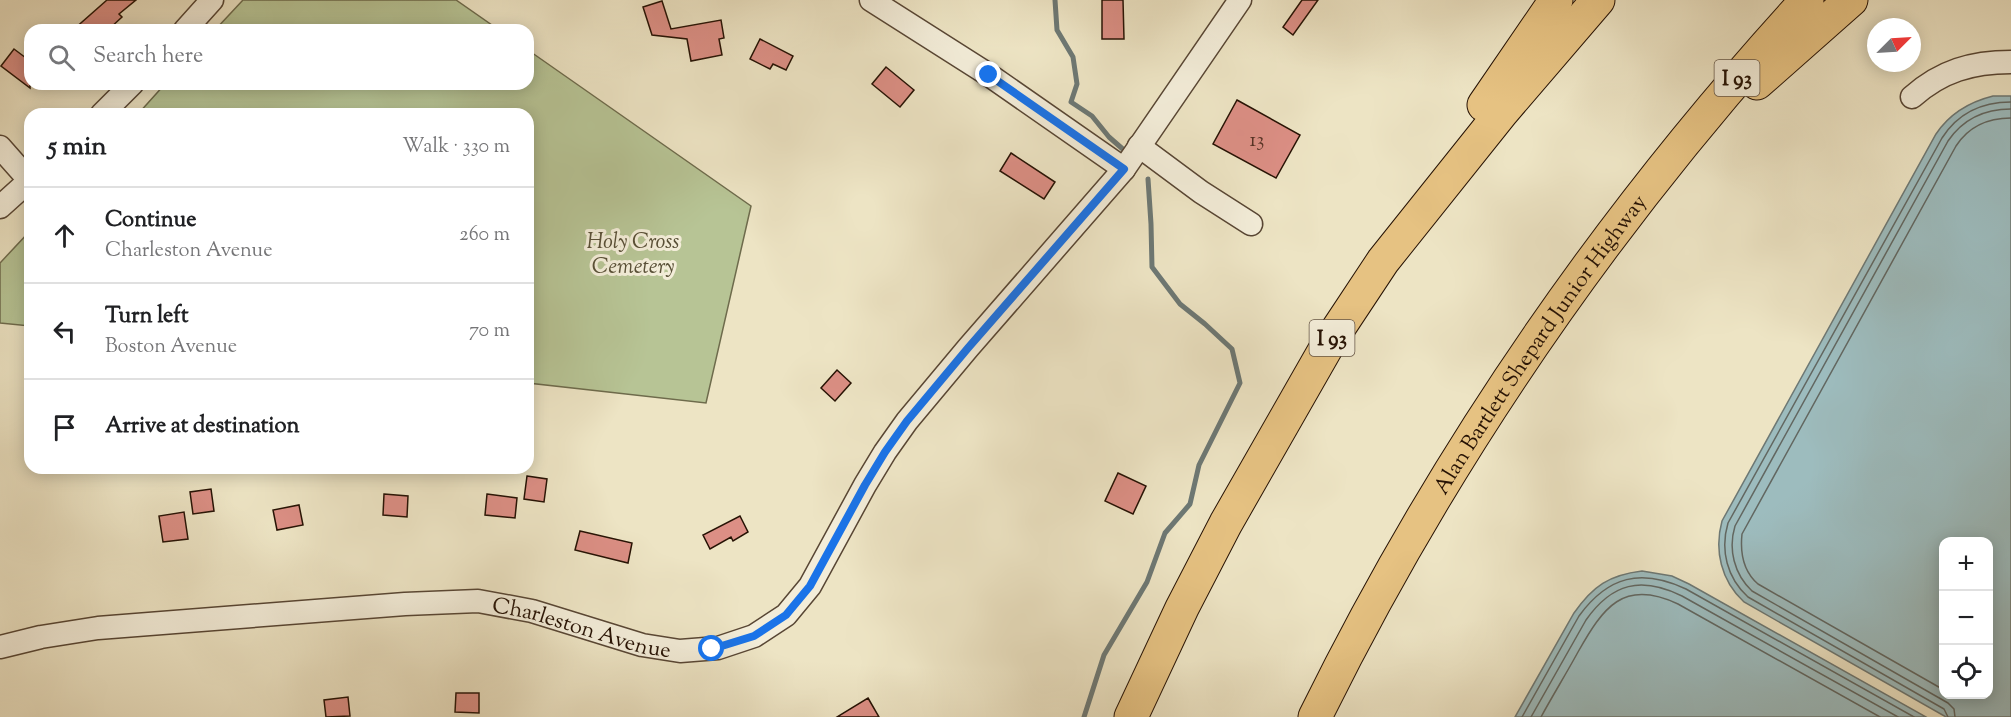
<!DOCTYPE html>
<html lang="en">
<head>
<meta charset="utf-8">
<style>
  :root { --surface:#fff; --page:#f2f2f2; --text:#202124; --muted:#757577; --line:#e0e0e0 }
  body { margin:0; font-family:"Sorts Mill Goudy",serif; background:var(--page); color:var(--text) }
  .controls { position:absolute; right:18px; bottom:18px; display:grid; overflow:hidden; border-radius:12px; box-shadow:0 3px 15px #0003 }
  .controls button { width:54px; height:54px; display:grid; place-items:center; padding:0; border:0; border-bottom:2px solid var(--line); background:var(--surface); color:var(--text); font:30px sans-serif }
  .compass { position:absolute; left:1867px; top:18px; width:54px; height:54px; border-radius:50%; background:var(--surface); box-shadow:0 3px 15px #0003; rotate:66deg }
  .stop { position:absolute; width:18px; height:18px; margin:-14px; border:4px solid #1a73e8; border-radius:50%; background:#fff }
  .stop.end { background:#1a73e8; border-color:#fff; box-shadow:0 2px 6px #0008 }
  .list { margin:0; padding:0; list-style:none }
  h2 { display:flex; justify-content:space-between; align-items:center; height:78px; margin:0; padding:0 24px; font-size:26px }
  h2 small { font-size:20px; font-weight:400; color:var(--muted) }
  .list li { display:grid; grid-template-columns:39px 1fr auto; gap:18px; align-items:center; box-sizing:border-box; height:96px; padding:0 24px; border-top:2px solid var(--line) }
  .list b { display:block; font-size:22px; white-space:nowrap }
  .list p { margin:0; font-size:20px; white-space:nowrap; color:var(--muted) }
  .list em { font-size:20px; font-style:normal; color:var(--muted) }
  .icon { flex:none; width:33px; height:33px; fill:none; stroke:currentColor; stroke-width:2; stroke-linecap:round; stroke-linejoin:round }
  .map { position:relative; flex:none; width:2011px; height:717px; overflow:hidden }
  .search { position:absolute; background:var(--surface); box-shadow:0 3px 15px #0003; left:24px; top:24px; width:510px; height:66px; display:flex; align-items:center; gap:15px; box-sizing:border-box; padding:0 21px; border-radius:18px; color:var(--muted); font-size:22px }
  .panel { position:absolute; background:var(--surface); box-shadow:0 3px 15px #0003; left:24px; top:108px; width:510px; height:366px; border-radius:18px }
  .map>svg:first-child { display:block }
  .green { fill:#b7c495; stroke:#6e6b4c; stroke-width:1.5 }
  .water { fill:#9dbcbe; stroke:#6d7874; stroke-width:1.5; fill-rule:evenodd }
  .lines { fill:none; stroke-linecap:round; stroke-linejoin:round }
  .shore { stroke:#626761; stroke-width:1.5 }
  .stream { stroke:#6d7874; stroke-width:5 }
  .building { fill:#dc8f85; stroke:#261204; stroke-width:1.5 }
  .minor-casing { stroke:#584634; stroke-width:25 }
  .highway-casing { stroke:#261204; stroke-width:35 }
  .minor { stroke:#f3edd9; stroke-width:22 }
  .highway { stroke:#e6c282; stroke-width:33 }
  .route { stroke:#1a73e8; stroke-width:8 }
  .labels { text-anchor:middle; stroke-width:6; stroke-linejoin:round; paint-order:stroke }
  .number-label { font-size:20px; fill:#543124 }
  .shield { fill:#f3edd9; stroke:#645444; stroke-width:1.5 }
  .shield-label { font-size:21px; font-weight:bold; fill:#261204 }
  .park-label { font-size:22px; font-style:italic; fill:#595037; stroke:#f3edd9 }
  .street-label { font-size:22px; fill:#261204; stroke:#f3edd9 }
</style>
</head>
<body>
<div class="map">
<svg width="2011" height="717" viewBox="0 0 2011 717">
  <rect width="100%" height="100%" fill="#ede4c4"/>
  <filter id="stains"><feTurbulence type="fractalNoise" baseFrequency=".00333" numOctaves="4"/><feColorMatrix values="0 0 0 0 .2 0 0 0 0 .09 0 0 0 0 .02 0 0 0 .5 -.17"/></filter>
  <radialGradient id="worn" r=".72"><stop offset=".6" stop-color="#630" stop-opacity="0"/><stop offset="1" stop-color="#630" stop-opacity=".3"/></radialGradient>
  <path class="green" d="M243,0h213l43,30h-284z
    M528,50l223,156 -45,197 -178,-20v-269h-390l27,-30h363z
    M30,231v95l-30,-3v-60z"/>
  <path class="water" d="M1993,96h18v621h-65l-202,-115c-23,-21 -30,-52 -22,-81l214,-387c14,-21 33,-32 57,-38zM1944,542h44v152h-44z
    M1642,571l30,5 17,8 237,133h-411l59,-104c19,-27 35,-38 68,-42z"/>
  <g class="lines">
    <path class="shore" d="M1944,690l-186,-106c-15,-13 -18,-31 -16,-50l214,-388c13,-20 32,-28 55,-28
      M1522,717l57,-101c29,-40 62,-48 107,-27l228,128
      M1531,717l55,-97c26,-37 55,-44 96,-24l216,121
      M1541,717c12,-22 25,-43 37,-65 25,-44 45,-74 100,-48l202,113
      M1948,717l-4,-8 -196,-112c-21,-19 -28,-47 -20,-74l214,-385c16,-25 40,-36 69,-36
      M1955,717l-1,-8 -6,-6 -196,-112c-18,-17 -24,-42 -17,-65l213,-385c15,-22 36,-32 63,-32"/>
    <path class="stream" d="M1055,0l2,30 16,27 4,27 -6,18 21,14 17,21 16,14
      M1084,717l20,-62 43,-73 18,-49 25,-29 9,-39 41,-82 -8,-34 -27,-25 -25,-20 -28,-37 -1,-43 -3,-45"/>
  </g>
  <path class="building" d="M107,0h29l-17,14 3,3 -14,13h-35z
    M1102,0h21l1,39h-22z
    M1302,0h16l-25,35 -10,-8z
    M662,1l9,28 50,-9 3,18 -5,1 3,16 -31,6 -4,-22 -35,-4 -9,-28z
    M760,39l33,17 -7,14 -13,-6 -3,5 -20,-10z
    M14,49l16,12v27l-29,-22z
    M886,67l28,23 -14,17 -28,-23z
    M1237,100l63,35 -24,43 -63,-34z
    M1011,153l44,29 -11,17 -44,-28z
    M837,370l14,13 -16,18 -14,-13z
    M1118,473l28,13 -13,28 -28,-13z
    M527,476l20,3 -3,23 -20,-3z
    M211,489l3,22 -21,3 -3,-22z
    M384,494l24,2 -1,21 -24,-2z
    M487,494l30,4 -2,20 -30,-3z
    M299,505l4,20 -26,5 -4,-20z
    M184,512l4,27 -25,3 -4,-26z
    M740,516l8,16 -15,9 -2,-4 -21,12 -7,-14z
    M580,531l52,12 -4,20 -53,-13z
    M456,693h23v20l-24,-1z
    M348,697l2,19 -24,1 -2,-17z
    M868,698l11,19h-42z"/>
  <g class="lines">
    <defs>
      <g id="minor">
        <path d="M871,0l118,75 135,94"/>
        <path d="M185,30l27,-30"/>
        <path d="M1912,97c29,-26 60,-35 99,-35"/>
        <path d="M102,114l30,-30"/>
        <path d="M1139,146l62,46 50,32"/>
        <path d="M0,147l30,34"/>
        <path d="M0,207l30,-27"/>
        <path id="s1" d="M0,647l41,-10 57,-9 307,-24 73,-3 54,10 110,34 38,6 38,-3 36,-12 32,-21 24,-29 55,-101 20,-33 22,-31 61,-73 156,-179 116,-169"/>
      </g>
      <g id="highway">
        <path d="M1757,83l94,-83"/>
        <path d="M1484,105l72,-105"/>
        <path d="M1131,717l51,-109 44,-85 104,-182 53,-80 119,-149 96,-112"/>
        <path id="s2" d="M1315,717c129,-262 295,-502 492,-717"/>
      </g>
    </defs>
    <use href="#minor" class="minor-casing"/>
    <use href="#highway" class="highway-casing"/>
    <use href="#minor" class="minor"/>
    <use href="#highway" class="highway"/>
  </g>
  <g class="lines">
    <path class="route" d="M712,649l42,-13 32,-21 24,-29 55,-101 20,-33 22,-31 61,-73 156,-179 -135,-94"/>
  </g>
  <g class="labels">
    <g class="number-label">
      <text x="1257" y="146">13</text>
    </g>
    <g class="shield">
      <rect x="1714.5" y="60" width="45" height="36" rx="4.5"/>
      <rect x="1309.5" y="320" width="45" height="36" rx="4.5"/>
    </g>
    <g class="shield-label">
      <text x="1737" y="85">I 93</text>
      <text x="1332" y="345">I 93</text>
    </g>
    <g class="park-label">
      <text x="633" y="248">Holy Cross<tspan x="633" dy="25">Cemetery</tspan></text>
    </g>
    <g class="street-label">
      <text dy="8" stroke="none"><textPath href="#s2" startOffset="436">Alan Bartlett Shepard Junior Highway</textPath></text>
      <text dy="8" stroke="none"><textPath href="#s1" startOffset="588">Charleston Avenue</textPath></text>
    </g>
  </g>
  <rect width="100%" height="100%" filter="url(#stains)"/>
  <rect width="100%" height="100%" fill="url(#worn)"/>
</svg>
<div class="controls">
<button>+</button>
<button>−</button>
<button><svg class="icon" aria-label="locate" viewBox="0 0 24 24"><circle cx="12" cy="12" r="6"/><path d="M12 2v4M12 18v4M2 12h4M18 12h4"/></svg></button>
</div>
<svg class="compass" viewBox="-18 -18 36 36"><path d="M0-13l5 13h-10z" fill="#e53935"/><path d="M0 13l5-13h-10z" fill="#757577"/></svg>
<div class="stop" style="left:712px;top:649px"></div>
<div class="stop end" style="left:989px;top:75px"></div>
<div class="search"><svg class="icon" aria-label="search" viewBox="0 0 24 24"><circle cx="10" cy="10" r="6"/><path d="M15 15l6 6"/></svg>Search here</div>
<section class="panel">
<h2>5 min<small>Walk · 330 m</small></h2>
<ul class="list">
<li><svg class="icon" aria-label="ahead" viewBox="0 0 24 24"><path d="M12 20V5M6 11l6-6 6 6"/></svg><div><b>Continue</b><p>Charleston Avenue</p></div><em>260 m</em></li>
<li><svg class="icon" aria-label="left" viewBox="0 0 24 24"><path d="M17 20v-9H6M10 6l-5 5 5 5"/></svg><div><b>Turn left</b><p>Boston Avenue</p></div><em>70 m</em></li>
<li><svg class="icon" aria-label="arrive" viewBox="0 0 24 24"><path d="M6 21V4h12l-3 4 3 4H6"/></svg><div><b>Arrive at destination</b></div></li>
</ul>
</section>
</div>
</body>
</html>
